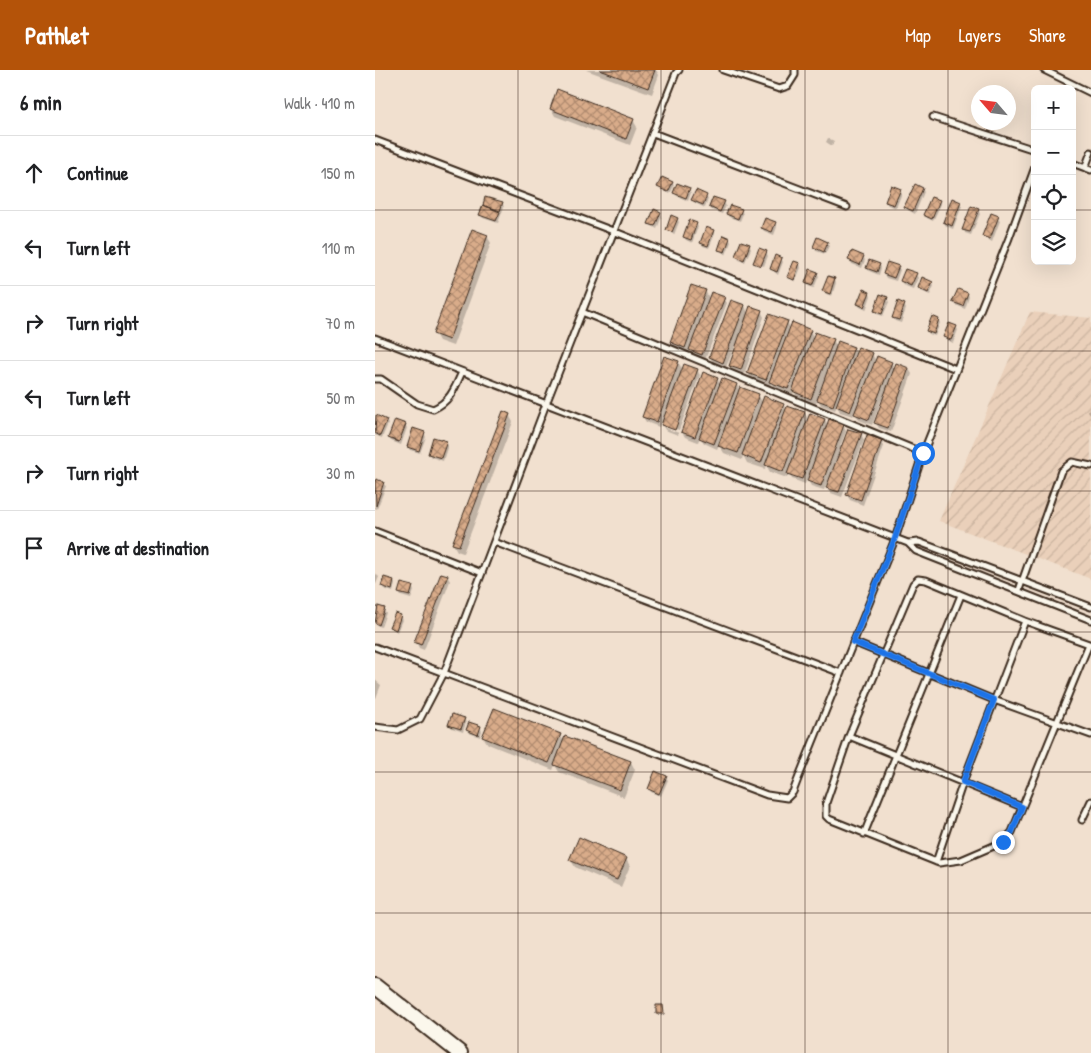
<!DOCTYPE html>
<html lang="en">
<head>
<meta charset="utf-8">
<style>
  :root { --surface:#fff; --page:#f2f2f2; --text:#202124; --muted:#757577; --line:#e0e0e0; --accent:#b45309 }
  body { margin:0; font-family:"Patrick Hand",sans-serif; background:var(--page); color:var(--text) }
  .controls { position:absolute; right:15px; top:15px; display:grid; overflow:hidden; border-radius:8px; box-shadow:0 5px 20px #0002 }
  .controls button { width:45px; height:45px; display:grid; place-items:center; padding:0; border:0; border-bottom:1px solid var(--line); background:var(--surface); color:var(--text); font:25px sans-serif }
  .compass { position:absolute; left:596px; top:15px; width:45px; height:45px; border-radius:50%; background:var(--surface); box-shadow:0 5px 20px #0002; rotate:298deg }
  .stop { position:absolute; width:15px; height:15px; margin:-11px; border:4px solid #1a73e8; border-radius:50%; background:#fff }
  .stop.end { background:#1a73e8; border-color:#fff; box-shadow:0 1px 5px #0008 }
  .list { margin:0; padding:0; list-style:none }
  h2 { display:flex; justify-content:space-between; align-items:center; height:65px; margin:0; padding:0 20px; font-size:21px }
  h2 small { font-size:16px; font-weight:400; color:var(--muted) }
  .list li { display:grid; grid-template-columns:32px 1fr auto; gap:15px; align-items:center; box-sizing:border-box; height:75px; padding:0 20px; border-top:1px solid var(--line) }
  .list b { display:block; font-size:19px; white-space:nowrap }
  .list em { font-size:16px; font-style:normal; color:var(--muted) }
  .icon { flex:none; width:28px; height:28px; fill:none; stroke:currentColor; stroke-width:2; stroke-linecap:round; stroke-linejoin:round }
  .map { position:relative; flex:none; width:716px; height:983px; overflow:hidden }
  header { display:flex; align-items:center; gap:30px; box-sizing:border-box; height:70px; padding:0 25px; background:var(--accent); color:#fff }
  header strong { font-size:24px }
  nav { display:flex; gap:28px; margin-inline-start:auto; font-size:18px }
  main { display:flex }
  aside { flex:1; background:var(--surface) }
  .map>svg:first-child { display:block }
  .industrial { fill:url(#industrial-furrows) }
  .shadow { fill:#0003 }
  .building { fill:url(#building-cross-hatch); stroke:#3b2a1e }
  .lines { fill:none; stroke-linecap:round; stroke-linejoin:round }
  .service-casing { stroke:#3b2a1e; stroke-width:9 }
  .secondary-casing { stroke:#3b2a1e; stroke-width:18 }
  .service { stroke:#fbf7ec; stroke-width:5 }
  .secondary { stroke:#fbf7ec; stroke-width:14 }
  .route { stroke:#1a73e8; stroke-width:6 }
  .grid { fill:none; stroke:#3b2a1e; stroke-width:1; stroke-opacity:0.55 }
</style>
</head>
<body>
<header>
<strong>Pathlet</strong>
<nav><a>Map</a><a>Layers</a><a>Share</a></nav>
</header>
<main>
<aside>
<h2>6 min<small>Walk · 410 m</small></h2>
<ul class="list">
<li><svg class="icon" aria-label="ahead" viewBox="0 0 24 24"><path d="M12 20V5M6 11l6-6 6 6"/></svg><div><b>Continue</b></div><em>150 m</em></li>
<li><svg class="icon" aria-label="left" viewBox="0 0 24 24"><path d="M17 20v-9H6M10 6l-5 5 5 5"/></svg><div><b>Turn left</b></div><em>110 m</em></li>
<li><svg class="icon" aria-label="right" viewBox="0 0 24 24"><path d="M7 20v-9h11M14 6l5 5-5 5"/></svg><div><b>Turn right</b></div><em>70 m</em></li>
<li><svg class="icon" aria-label="left" viewBox="0 0 24 24"><path d="M17 20v-9H6M10 6l-5 5 5 5"/></svg><div><b>Turn left</b></div><em>50 m</em></li>
<li><svg class="icon" aria-label="right" viewBox="0 0 24 24"><path d="M7 20v-9h11M14 6l5 5-5 5"/></svg><div><b>Turn right</b></div><em>30 m</em></li>
<li><svg class="icon" aria-label="arrive" viewBox="0 0 24 24"><path d="M6 21V4h12l-3 4 3 4H6"/></svg><div><b>Arrive at destination</b></div></li>
</ul>
</aside>
<div class="map">
<svg width="716" height="983" viewBox="0 0 716 983">
  <defs>
    <pattern id="industrial-furrows" width="10" height="10" patternUnits="userSpaceOnUse" patternTransform="scale(1.25)"><rect width="10" height="10" fill="#ead0ba"/><path d="M-1 1l2-2M0 10L10 0M9 11l2-2" fill="none" stroke="#cab39f"/></pattern>
    <pattern id="building-cross-hatch" width="8" height="8" patternUnits="userSpaceOnUse" patternTransform="scale(1.25)"><rect width="8" height="8" fill="#d9ac8a"/><path d="M0 0l8 8M0 8l8-8" fill="none" stroke="#b18c70"/></pattern>
  </defs>
  <rect width="100%" height="100%" fill="#f1e0cf"/>
  <filter id="ink" filterUnits="userSpaceOnUse"><feTurbulence type="fractalNoise" baseFrequency=".02" numOctaves="2"/><feDisplacementMap in="SourceGraphic" scale="10" xChannelSelector="R" yChannelSelector="G"/><feConvolveMatrix kernelMatrix="1 2 1 2 8 2 1 2 1" color-interpolation-filters="sRGB"/></filter>
  <g filter="url(#ink)">
    <path class="industrial" d="M655,242l61,6v261l-152,-58z"/>
    <path class="shadow" d="M211,0h70l3,5 -7,19z
      M176,39l82,11 4,7 -7,18 -75,-29z
      M453,68l6,3 -2,5 -6,-4z
      M297,113l2,3 -4,8 -11,-7z
      M314,119l2,4 -3,8 -11,-5 -2,-3z
      M547,119l2,3 -9,22 -7,-4 -2,-3z
      M525,120l2,3 -6,15 -8,-3 -2,-3z
      M331,126l2,3 -3,9 -10,-5 -2,-3z
      M111,128l16,5 2,4 -6,16 -15,-5 -2,-3z
      M564,131l2,3 -8,17 -6,-3 -2,-3z
      M349,132l2,4 -4,8 -10,-4 -2,-3z
      M585,133l2,3 -9,23 -7,-3 -2,-4z
      M366,140l2,4 -3,7 -11,-4 -2,-3z
      M603,140l2,4 -9,21 -6,-2 -1,-4z
      M285,142l2,4 -5,13 -8,-5z
      M617,145l8,6 -8,21 -9,-6z
      M302,149l2,3 -5,13 -7,-5z
      M400,153l2,4 -3,8 -10,-4 -2,-3z
      M321,154l2,3 -6,16 -6,-3 -2,-3z
      M338,161l2,3 -6,14 -6,-2 -1,-3z
      M112,166l4,7 -38,103 -14,-5 -4,-7z
      M354,169l2,3 -5,13 -7,-5z
      M452,173l2,3 -4,8 -9,-3 -2,-4z
      M374,175l2,4 -6,13 -6,-2 -2,-4z
      M391,182l2,4 -4,10 -8,-3v1l-1,-1z
      M488,187l2,3 -3,8 -10,-4 -2,-4z
      M406,189l2,3 -5,13 -7,-6z
      M425,194l1,4 -6,14 -6,-5z
      M505,195l1,3 -2,7 -10,-4 -2,-3z
      M523,197l2,3 -4,11 -10,-3 -2,-4z
      M442,203l2,3 -5,12 -6,-2 -2,-3z
      M541,204l2,4 -5,11 -10,-4 -2,-4z
      M460,209l1,4 -4,13 -6,-2 -2,-3z
      M557,213l2,3 -4,9 -9,-4 -2,-3z
      M330,221l5,8 14,-1 3,5 -22,57 -11,-5 -4,-7 -2,4 -13,-4 -4,-6z
      M495,223l1,3 -5,14 -6,-3 -2,-3z
      M593,224l1,3 -4,12 -9,-4 -2,-3z
      M512,228l2,4 -6,14 -6,-2 -2,-4z
      M357,231l13,5 3,7 13,-2 3,6 -20,58 -11,-4 -3,-5 7,-20h-2l-9,21 -13,-5 -3,-5z
      M529,235l2,4 -5,14 -6,-2 -2,-4z
      M563,250l2,3 -5,13 -6,-2 -1,-3z
      M412,252l4,7 19,2 4,7 2,-4 17,6 4,7 17,1 3,6h15l4,8 15,1 4,6h14l3,5 -21,58 -12,-4 -3,-5 7,-22 -2,-1 -9,25 -13,-5 -4,-8 -2,4 -13,-4 -3,-6 -2,4 -14,-5 -3,-6 -3,6 -17,-6 -4,-8 -2,5 -17,-7 -4,-6 -1,4 -18,-7 -4,-7z
      M581,257l2,3 -5,13 -6,-3 -2,-3z
      M303,292l5,8h14l3,5 -21,55 -14,-5v3l14,5 -1,2 -13,-5 -4,-8 -2,5 -13,-5 -3,-5z
      M342,309l4,6 2,-5 14,5 3,6 18,4 5,8 20,2 3,6 2,-4 17,6 4,8 16,-1 3,6h15l3,5 -6,15 3,1 18,-13 3,6 -22,57 -11,-4 -5,-8 -2,5 -13,-4 -4,-7 -2,5 -13,-5 -3,-5 -2,4 -17,-6 -4,-7 -1,4 -18,-6 -4,-8 -1,5 -18,-7 -5,-8 -2,4 -13,-6 -4,-6 -2,5 -13,-5 -3,-5z
      M715,336h1v9l-3,-4z
      M134,345l4,7 -50,131 -6,-2 -4,-7z
      M2,347l9,4 2,3 -6,14 -7,-3z
      M30,355l2,3 -6,17 -10,-4 -2,-3z
      M49,363l2,4 -6,16 -10,-3 -2,-3z
      M506,371l3,5 -21,59 -13,-5 -3,-5z
      M71,372l2,3 -5,16 -12,-4 -2,-3z
      M2,410l9,6 -9,23 -2,-1z
      M0,503l4,4 -3,7h-1z
      M72,506l3,5 -26,69 -5,-2 -3,-6z
      M19,511l1,3 -2,8 -9,-3 -2,-3z
      M37,517l2,4 -3,8 -10,-3 -2,-3z
      M3,538l8,5 -5,14 -6,-3z
      M25,546l2,4 -5,12 -6,-5z
      M0,610l6,5 -5,13h-1z
      M89,649l2,4 -3,9 -11,-4 -2,-3z
      M105,658l2,3 -2,6 -11,-4 -2,-3z
      M185,665l4,7 2,-5 65,25 4,8 -11,27 -65,-25 -4,-7 -2,5 -65,-26 -5,-7z
      M291,707l2,3 -7,16 -10,-4 -1,-3z
      M195,789h56l4,7 -9,21 -46,-20z"/>
    <path class="building" d="M225,0h55l-7,18z
      M182,19l77,30 -8,20 -76,-30z
      M287,107l11,5 -5,10 -11,-5z
      M302,113l13,5 -4,10 -13,-5z
      M540,114l8,4 -10,23 -9,-4z
      M516,115l10,4 -7,16 -9,-3z
      M321,120l11,5 -4,10 -12,-5z
      M110,127l18,5 -3,9 -17,-6z
      M338,127l12,4 -5,11 -11,-5z
      M556,127l9,3 -8,19 -9,-4z
      M577,128l9,4 -9,24 -9,-4z
      M108,135l17,7 -4,9 -17,-6z
      M355,135l12,4 -4,10 -12,-5z
      M596,136l8,3 -9,23 -8,-2z
      M279,139l7,3 -6,14 -7,-2z
      M616,143l8,3 -9,23 -8,-3z
      M296,145l7,3 -6,14 -6,-2z
      M390,148l11,4 -4,10 -11,-4z
      M314,150l8,3 -6,17 -8,-3z
      M331,157l8,3 -6,16 -8,-3z
      M97,159l16,6 -39,105 -16,-6z
      M348,165l7,3 -5,14 -7,-2z
      M442,167l11,5 -4,10 -11,-5z
      M366,171l9,3 -6,16 -9,-4z
      M384,178l8,3 -6,15 -8,-3z
      M477,181l12,5 -4,9 -12,-5z
      M400,185l7,3 -5,14 -7,-3z
      M494,190l11,4 -3,8 -11,-4z
      M419,191l6,2 -6,17 -7,-3z
      M512,192l12,4 -5,12 -11,-4z
      M435,199l8,3 -6,14 -7,-3z
      M530,199l12,4 -6,13 -11,-5z
      M453,206l7,2 -5,16 -8,-3z
      M547,207l11,5 -5,11 -10,-5z
      M316,215l15,5 -21,58 -15,-6z
      M488,219l7,3 -6,15 -7,-3z
      M583,219l10,4 -5,13 -11,-4z
      M336,222l14,5 -23,58 -13,-5z
      M505,224l8,3 -6,17 -8,-3z
      M356,230l14,5 -22,58 -14,-6z
      M523,231l7,3 -6,16 -7,-2z
      M375,236l12,4 -21,60 -12,-4z
      M394,244l19,7 -22,59 -19,-7z
      M557,246l7,3 -5,15 -8,-3z
      M417,252l19,8 -23,59 -19,-7z
      M574,253l8,3 -6,14 -8,-3z
      M440,262l19,7 -23,60 -19,-8z
      M463,271l16,6 -21,59 -16,-6z
      M483,277l15,6 -23,59 -14,-6z
      M289,286l15,5 -22,61 -15,-5z
      M502,286l15,6 -23,58 -15,-6z
      M521,293l13,5 -21,60 -14,-5z
      M309,294l14,5 -23,61 -14,-5z
      M328,302l15,6 -23,59 -14,-5z
      M347,308l15,6 -23,60 -15,-6z
      M365,317l19,7 -21,59 -20,-7z
      M389,326l20,8 -23,59 -19,-8z
      M412,336l18,6 -22,60 -18,-7z
      M128,341l7,3 -51,132 -7,-2z
      M435,343l15,6 -23,60 -15,-5z
      M1,345l11,5 -7,16 -5,-3z
      M454,349l15,6 -23,61 -14,-5z
      M20,350l11,4 -7,18 -11,-4z
      M38,358l12,4 -6,19 -12,-4z
      M473,359l14,4 -23,59 -13,-4z
      M492,365l15,5 -21,60 -15,-5z
      M58,367l14,4 -6,17 -13,-4z
      M1,409l8,3 -8,24 -1,-24z
      M66,503l7,2 -27,70 -7,-3z
      M9,507l10,3 -2,10 -11,-4z
      M26,513l12,3 -3,10 -12,-3z
      M3,536l7,2 -6,17 -4,-2z
      M20,543l6,2 -5,15 -7,-3z
      M119,638l67,26 -12,29 -67,-26z
      M77,644l13,4 -4,11 -13,-4z
      M94,652l12,4 -3,9 -12,-5z
      M190,666l66,25 -11,29 -66,-25z
      M280,701l12,5 -8,18 -11,-5z
      M204,767l48,21 -10,22 -48,-20z
      M281,935h7l1,9h-8z"/>
    <g class="lines">
      <defs>
        <path id="service" d="M348,0l56,19 9,-3 7,-11v-5
          M669,0l47,23
          M558,47l102,33
          M278,63l194,74
          M0,70l238,91 343,138
          M697,93l19,7
          M710,98l6,-16
          M207,242l341,141
          M0,268l533,205 8,8 175,69
          M0,309h6l36,25 16,5c17,-7 22,-21 29,-37
          M0,461l107,42
          M119,472l347,131
          M533,473l11,-1 172,65
          M644,520l42,-119 11,-9 19,4
          M478,572l141,58 97,35
          M714,574l-77,188 -9,10 -42,18 -22,3 -110,-44 -3,-3v-13l23,-67 64,-152 5,-5 8,1 99,41 64,23 2,1
          M0,577l392,148 20,3 6,-6 5,-13 97,-240 28,-86 86,-215 26,-71
          M0,657l23,3 22,-11 24,-46 102,-269 130,-331 3,-3
          M474,666l173,71
          M707,750l9,-19
          M489,764l97,-239
          M561,792l27,-80 62,-161"/>
        <path id="secondary" d="M0,916l85,67"/>
      </defs>
      <use href="#service" class="service-casing"/>
      <use href="#secondary" class="secondary-casing"/>
      <use href="#service" class="service"/>
      <use href="#secondary" class="secondary"/>
    </g>
  </g>
  <g class="lines" filter="url(#ink)">
    <path class="route" d="M548,383l-28,85 -42,104 141,58 -31,82 59,25 -10,25 -9,10"/>
  </g>
  <path class="grid" d="M143,0v983M286,0v983M430,0v983M573,0v983M0,140h660M697,140h19M0,281h716M0,421h716M0,562h716M0,702h716M0,843h716"/>
</svg>
<div class="controls">
<button>+</button>
<button>−</button>
<button><svg class="icon" aria-label="locate" viewBox="0 0 24 24"><circle cx="12" cy="12" r="6"/><path d="M12 2v4M12 18v4M2 12h4M18 12h4"/></svg></button>
<button><svg class="icon" aria-label="layers" viewBox="0 0 24 24"><path d="M12 4l9 5-9 5-9-5zM3 14l9 5 9-5"/></svg></button>
</div>
<svg class="compass" viewBox="-18 -18 36 36"><path d="M0-13l5 13h-10z" fill="#e53935"/><path d="M0 13l5-13h-10z" fill="#757577"/></svg>
<div class="stop" style="left:548px;top:383px"></div>
<div class="stop end" style="left:628px;top:772px"></div>
</div>
</main>
</body>
</html>
